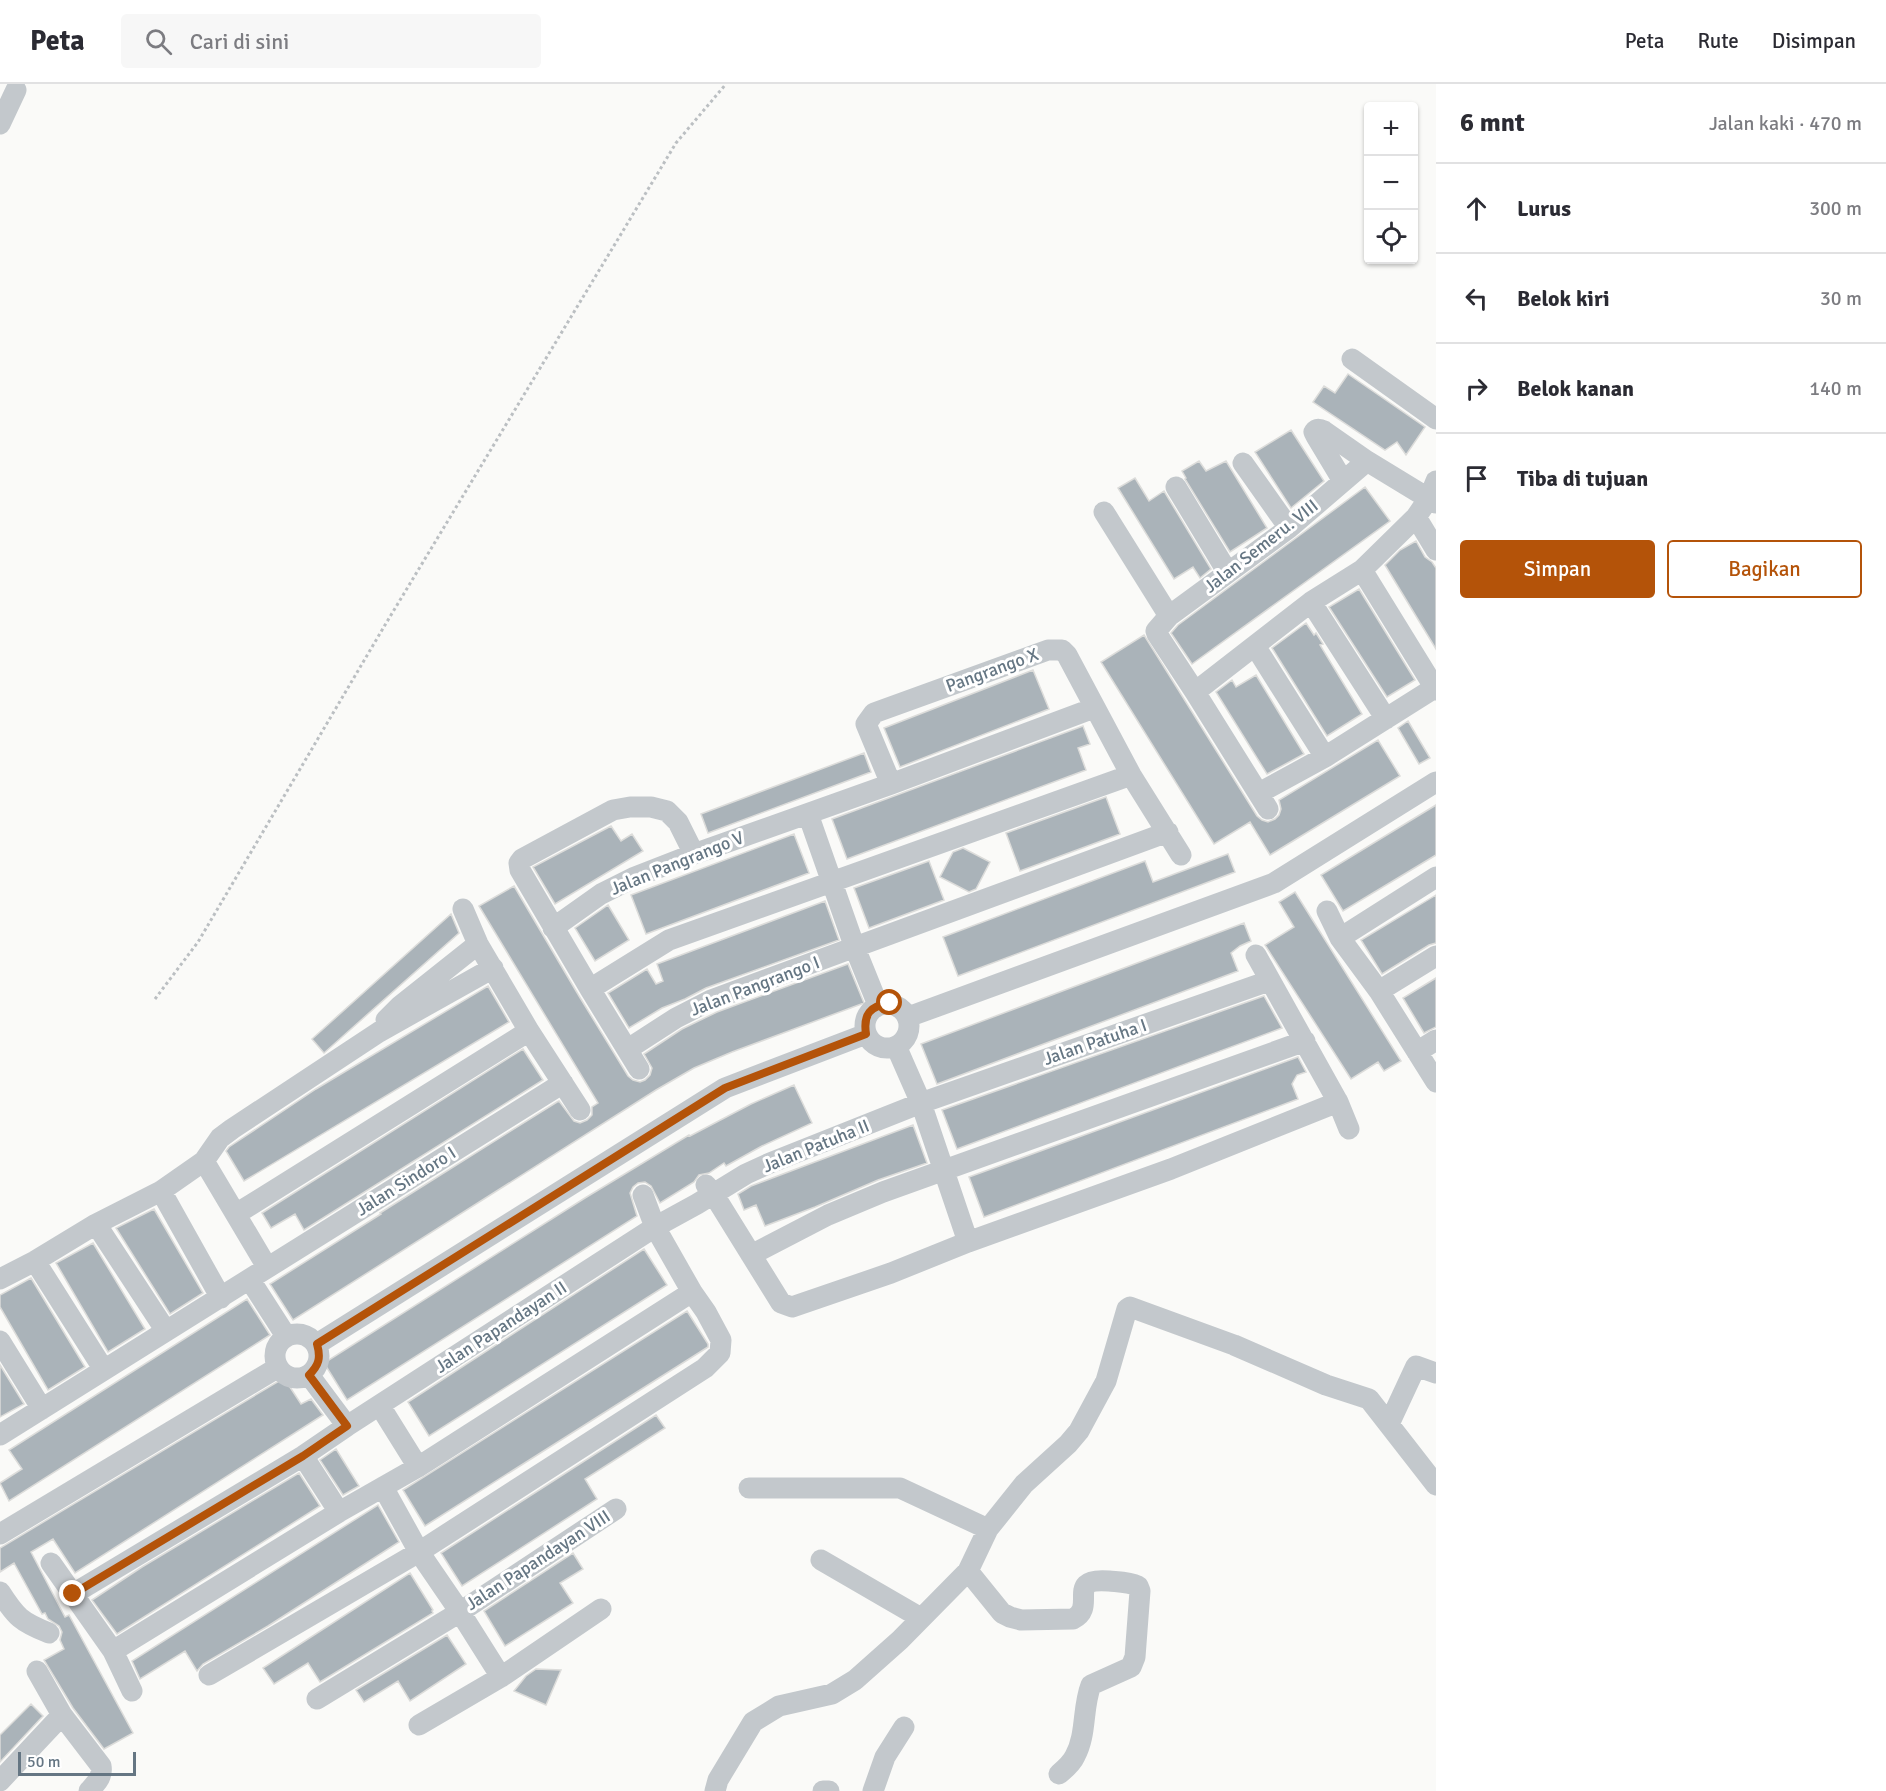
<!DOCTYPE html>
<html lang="id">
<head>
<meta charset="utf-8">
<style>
  :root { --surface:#fff; --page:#f7f7f7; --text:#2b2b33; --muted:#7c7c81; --line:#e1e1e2; --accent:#b45309 }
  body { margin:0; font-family:Signika,sans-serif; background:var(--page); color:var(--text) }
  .controls { position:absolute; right:18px; top:18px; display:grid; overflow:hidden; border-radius:6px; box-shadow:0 2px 4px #0004 }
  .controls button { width:54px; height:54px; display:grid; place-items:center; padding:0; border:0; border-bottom:2px solid var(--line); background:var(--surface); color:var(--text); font:30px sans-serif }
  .scale { position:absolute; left:18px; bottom:15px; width:118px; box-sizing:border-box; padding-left:6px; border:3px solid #657683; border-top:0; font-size:16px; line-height:21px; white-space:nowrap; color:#657683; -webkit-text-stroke:4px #fff; paint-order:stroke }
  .stop { position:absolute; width:18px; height:18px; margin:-14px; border:4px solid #b45309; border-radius:50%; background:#fff }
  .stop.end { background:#b45309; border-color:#fff; box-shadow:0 2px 6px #0008 }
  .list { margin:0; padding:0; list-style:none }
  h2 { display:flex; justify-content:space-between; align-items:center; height:78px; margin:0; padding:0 24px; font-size:26px }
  h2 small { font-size:20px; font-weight:400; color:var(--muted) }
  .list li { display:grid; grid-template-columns:39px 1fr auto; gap:18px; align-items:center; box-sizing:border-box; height:90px; padding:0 24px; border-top:2px solid var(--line) }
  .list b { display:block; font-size:22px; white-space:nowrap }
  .list em { font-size:20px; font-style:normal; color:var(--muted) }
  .actions { display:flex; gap:12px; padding:18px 24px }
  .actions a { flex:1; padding:14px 0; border:2px solid var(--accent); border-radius:6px; text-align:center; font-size:21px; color:var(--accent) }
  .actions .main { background:var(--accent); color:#fff }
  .icon { flex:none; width:33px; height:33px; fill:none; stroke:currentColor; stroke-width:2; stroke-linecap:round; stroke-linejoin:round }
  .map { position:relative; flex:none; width:1436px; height:1707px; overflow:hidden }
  header { display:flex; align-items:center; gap:36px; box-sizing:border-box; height:84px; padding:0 30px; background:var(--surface); border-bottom:2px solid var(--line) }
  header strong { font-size:28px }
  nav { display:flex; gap:33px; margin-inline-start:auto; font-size:21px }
  .search { width:420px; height:54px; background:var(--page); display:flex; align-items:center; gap:15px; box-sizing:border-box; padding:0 21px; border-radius:6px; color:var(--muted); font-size:22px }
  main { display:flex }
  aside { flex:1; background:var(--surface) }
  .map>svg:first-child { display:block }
  .building { fill:#aab3b9; stroke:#dcdcda; stroke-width:1.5 }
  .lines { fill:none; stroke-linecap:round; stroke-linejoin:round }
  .path { stroke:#bbbfc2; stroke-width:3; stroke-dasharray:3 3; stroke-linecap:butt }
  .minor { stroke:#c3c8cc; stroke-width:21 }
  .route { stroke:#b45309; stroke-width:8 }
  .labels { text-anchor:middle; stroke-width:6; stroke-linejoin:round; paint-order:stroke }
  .street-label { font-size:18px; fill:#657683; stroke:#fff }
</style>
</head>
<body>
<header>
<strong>Peta</strong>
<div class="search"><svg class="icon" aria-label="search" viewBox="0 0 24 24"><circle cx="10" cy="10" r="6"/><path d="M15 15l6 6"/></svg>Cari di sini</div>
<nav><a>Peta</a><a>Rute</a><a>Disimpan</a></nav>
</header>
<main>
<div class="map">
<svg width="1436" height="1707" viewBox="0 0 1436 1707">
  <rect width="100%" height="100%" fill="#fafaf8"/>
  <path class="building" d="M1348,290l77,53 -19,28 -9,-13 -12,8 -72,-48 11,-16 11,7z
    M1291,346l33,51 -33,27 -36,-56z
    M1199,377l7,10 20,-10 41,67 -37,24 -45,-73 1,-1 -4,-7z
    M1135,394l14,23 15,-10 47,78 -11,9 -7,-11 -19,12 -56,-91z
    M1365,403l25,34 -198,143 -21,-31 7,-8z
    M1416,457l9,16 7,5 4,6v81l-51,-84 15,-15z
    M1359,505l56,91 -28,17 -58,-90z
    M1306,539l8,12 2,-2 7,11 -3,1 42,69 -35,22 -55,-88z
    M1144,551l113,181 5,4 6,2 7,-3 4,-4 2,-6 -2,-9 99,-60 22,36 -130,79 -20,-33 -36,22 -113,-182z
    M1033,586l16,39 -149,58 -16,-39z
    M1256,591l48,79 -37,20 -51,-82 16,-12 4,7z
    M1408,637l22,37 -11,6 -21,-36z
    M1083,642l7,18 -12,4 8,22 -239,89 -15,-40z
    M864,669l7,19 -163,61 -7,-19z
    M1106,713l14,37 -100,37 -14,-38z
    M1436,721v50l-93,56 -22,-36z
    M611,742l10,15 11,-7 11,17 -88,53 -22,-37z
    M794,750l15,39 -163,61 -15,-39z
    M963,764l27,14 -14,27 -7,3 -29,-15 13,-25z
    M1228,770l7,18 -277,104 -15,-39 202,-76 8,21z
    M929,777l15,39 -75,28 -15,-40z
    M514,802l65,110 49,80 5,4 7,2 5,-2 5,-5 2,-7 -8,-14 38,-25 35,-17 131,-48 16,39 -132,49 -38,16 -38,22 -363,230 -23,-36 111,-70 -1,-1 177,-111 2,-1 15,20 6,2 7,-3 5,-5v-8l6,-4 -119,-197z
    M1295,808l106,169 -17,10 -6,-9 -27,17 -86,-134 29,-18 -15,-25z
    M1436,811v48l-7,2 -47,29 -21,-34z
    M825,817l14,39 -133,48 -21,11 -23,9 -33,20 -21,-35 39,-24 9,15 7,-3 -6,-17z
    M608,821l21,35 -34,21 -20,-33z
    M451,830l8,19 -135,120 -12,-14z
    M1244,839l7,18 -11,5 -9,7 7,18 -301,113 -16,-40z
    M1436,894v49l-12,6 -21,-35z
    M488,902l21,36 -265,159 -18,-30 3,-4 87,-58z
    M1264,912l18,32 -325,121 -15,-39z
    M523,965l20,31 -239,150 -9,-16 -24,14 -9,-15z
    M1298,973l8,15 -9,3 -5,9 6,15 -314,118 -15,-40z
    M794,1001l18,38 -50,23 -36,20 -2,-3 -15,10 -10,2 -5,7 -34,21 -9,-17 -6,-4 -7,1 -5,4 -3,6 7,23 -290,184 -23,-37 261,-165 104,-63 1,1 61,-32z
    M913,1041l14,38 -49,17 -63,27 -50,19 -9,-21 -12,5 -6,-16 13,-8z
    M154,1125l49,84 -33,21 -54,-86z
    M93,1159l52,86 -37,23 -52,-89z
    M644,1165l23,36 -238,151 -21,-34z
    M31,1194l54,89 -37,23 -48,-83v-12z
    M247,1215l23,36 -261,166 -9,-18 22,-14 -13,-19z
    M687,1227l21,33v3l-283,179 -22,-36z
    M0,1281l24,39 -24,13z
    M284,1294l17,26 10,-5 12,16 -248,158 -22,-34 -22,13 34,65 4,-2 64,118 -29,16 -31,-41 -29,-48 20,-11 -4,-9 2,-8 -3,-6 -11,-7 -3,-6 -3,1 -28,-51 -14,9v-24z
    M656,1331l9,13 -80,51 12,20 -135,87 -21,-33z
    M336,1365l23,37 -16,9 -23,-35z
    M299,1389l21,33 -203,128 -25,-34 50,-33z
    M378,1421l21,37 -131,84 -65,38 -6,7 -12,-20 -45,28 -8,-18z
    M573,1469l10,16 -23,14 13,20 -68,43 -21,-35z
    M410,1489l23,37 -1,1 1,2 -113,69 -12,-19 -34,21 -11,-16z
    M447,1551l19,29 -56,37 -12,-20 -34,21 -8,-12z
    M536,1585l25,1 -15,35 -32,-14 12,-15z
    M31,1620l12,12 -43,46v-27z"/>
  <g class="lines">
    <path class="path" d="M155,915l43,-57 187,-317 291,-482 50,-59"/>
    <path class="minor" d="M0,40l16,-34
      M1352,275l84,60
      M1243,379l46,65
      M1343,397l-27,-45 -2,-4c3,-4 6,-3 10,-1l43,30 69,42
      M1176,403l52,86
      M1104,428l65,104
      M1416,433l20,33
      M1362,486l74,120
      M1311,518l75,117
      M1255,562l70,111
      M1195,608l116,-90 51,-32 54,-53 13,-19 7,-17
      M891,700l-25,-60 8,-11 174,-63h14l5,5 64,120 50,80
      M1259,709l66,-36 111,-70
      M1268,725l-73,-117 -38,-58 -1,-3 13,-15 120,-88 78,-67
      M808,730l47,134 23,57
      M463,825l15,35 51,87 51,79
      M1327,827l13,27 39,53 57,91
      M553,844l48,-34 34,-17 59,-23 197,-70 203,-76
      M1340,854l96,-61
      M1256,871l82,147 11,27
      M590,905l79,-49 462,-165
      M1379,907l57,-35
      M865 942a22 22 0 1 1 44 0a22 22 0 1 1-44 0Z
      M908,933l366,-134 162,-101
      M386,936l14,-14 78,-62
      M896,962l25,57 47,139
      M628,965l48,-31 35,-18 457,-168
      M1417,968l19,-12
      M639,985l-49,-80 -70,-119 -1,-7 3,-4 91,-49 17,-3h21l16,4 11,11 16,32
      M204,1077l63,106
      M706,1101l8,10 67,108 11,4 99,-34 77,-31 203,-73 167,-67
      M161,1107l60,107
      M236,1130l293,-183
      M96,1140l70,107
      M751,1171l77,-40 55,-23 422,-151
      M35,1177l69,109
      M0,1195l35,-18 61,-37 65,-33 43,-30 16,-23 12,-9 147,-97 114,-64
      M250,1196l36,56
      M275 1272a22 22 0 1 1 44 0a22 22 0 1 1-44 0Z
      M0,1257l42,68
      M317,1260l408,-256 141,-54
      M309,1291l38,51
      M380,1322l38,61
      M1389,1340l27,-58 20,7
      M0,1351l563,-352
      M303,1372l36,56
      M383,1403l36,65 41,60 41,65
      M749,1404h151l88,41
      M0,1450l277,-166
      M821,1476l100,58
      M51,1479l62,88 19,40
      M968,1487l34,42 8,4 11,3 52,-1c25,-12 -9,-42 36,-38 10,1 20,1 29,5l2,5 -5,66 -4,10 -40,18c-9,23 -4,49 -16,71 -3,7 -10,13 -16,18
      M0,1508c16,25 21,30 49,41
      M73,1510l230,-138 44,-30 308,-199 42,-23 49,-30 24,-11 151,-60 348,-122
      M113,1567l226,-139 79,-45 274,-175
      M37,1587l25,44 39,51c2,11 -5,17 -12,25
      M209,1591l210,-123 286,-184 15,-15 1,-13 -15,-28 -14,-20 -37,-65 -12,-32
      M317,1615l143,-87 156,-103
      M419,1641l82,-48 100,-68
      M0,1697l62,-66
      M715,1707l3,-11 35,-58 26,-16 53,-12 23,-14 45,-40 68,-69 20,-42 36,-45 44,-40 11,-13 27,-50 21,-72 3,-2 104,38 92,40 43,14 67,86
      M823,1707h6
      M873,1707l12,-34 19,-30"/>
  </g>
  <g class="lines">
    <path class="route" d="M73,1510l230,-138 44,-30 -38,-51c10,-10 12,-17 8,-31l408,-256 141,-54c-3,-20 4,-28 24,-31"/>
  </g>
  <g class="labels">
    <g class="street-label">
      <text transform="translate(1261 462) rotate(-38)" y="6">Jalan Semeru. VIII</text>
      <text transform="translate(992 586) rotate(-20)" y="6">Pangrango X</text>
      <text transform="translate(677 779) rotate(-22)" y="6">Jalan Pangrango V</text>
      <text transform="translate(755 902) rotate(-21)" y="6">Jalan Pangrango I</text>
      <text transform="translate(1095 958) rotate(-19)" y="6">Jalan Patuha I</text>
      <text transform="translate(816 1062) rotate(-22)" y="6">Jalan Patuha II</text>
      <text transform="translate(406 1097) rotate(-32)" y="6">Jalan Sindoro I</text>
      <text transform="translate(501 1243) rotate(-33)" y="6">Jalan Papandayan II</text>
      <text transform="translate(538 1476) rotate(-33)" y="6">Jalan Papandayan VIII</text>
    </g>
  </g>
</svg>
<div class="controls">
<button>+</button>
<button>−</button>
<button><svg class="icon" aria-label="locate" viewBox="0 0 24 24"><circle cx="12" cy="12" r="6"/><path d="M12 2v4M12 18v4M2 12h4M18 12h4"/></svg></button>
</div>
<div class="scale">50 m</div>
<div class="stop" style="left:890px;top:919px"></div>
<div class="stop end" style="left:73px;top:1510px"></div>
</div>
<aside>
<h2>6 mnt<small>Jalan kaki · 470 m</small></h2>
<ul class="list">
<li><svg class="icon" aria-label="ahead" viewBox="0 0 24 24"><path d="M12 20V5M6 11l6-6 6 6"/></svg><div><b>Lurus</b></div><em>300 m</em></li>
<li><svg class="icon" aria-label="left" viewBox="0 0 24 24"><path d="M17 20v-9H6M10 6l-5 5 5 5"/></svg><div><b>Belok kiri</b></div><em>30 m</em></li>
<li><svg class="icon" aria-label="right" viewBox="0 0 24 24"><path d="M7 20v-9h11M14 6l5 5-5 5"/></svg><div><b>Belok kanan</b></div><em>140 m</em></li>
<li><svg class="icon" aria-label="arrive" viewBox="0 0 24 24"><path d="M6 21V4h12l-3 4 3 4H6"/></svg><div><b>Tiba di tujuan</b></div></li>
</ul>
<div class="actions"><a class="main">Simpan</a><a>Bagikan</a></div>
</aside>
</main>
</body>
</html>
